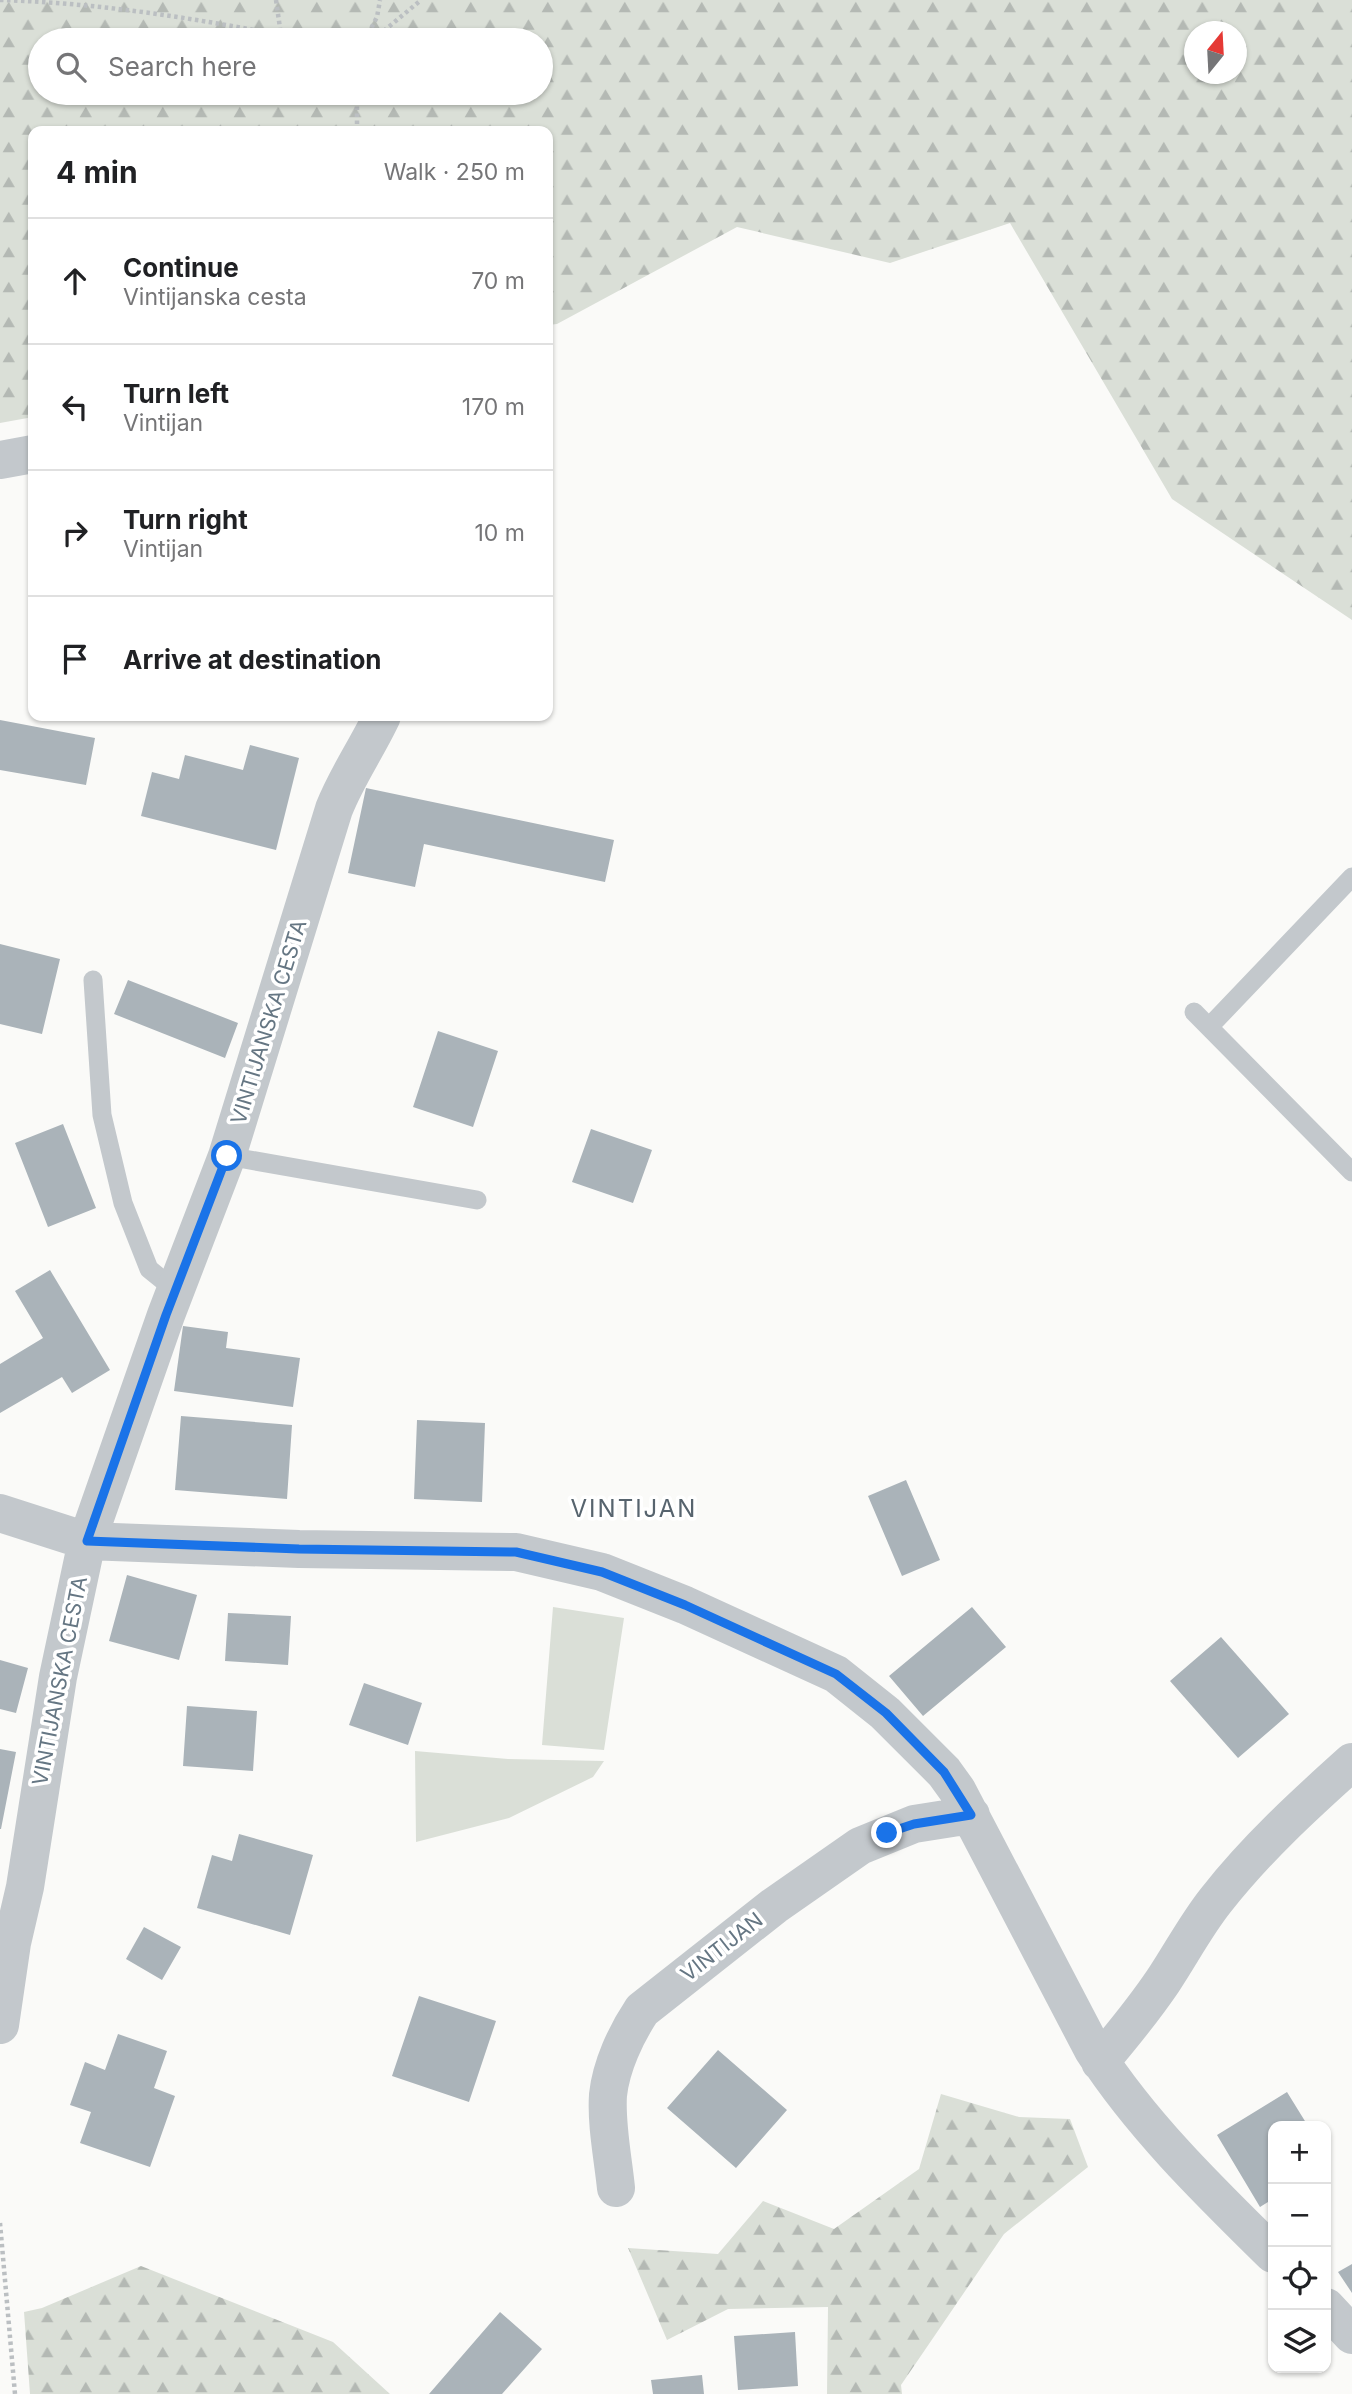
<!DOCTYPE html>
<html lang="en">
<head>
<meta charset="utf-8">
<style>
  :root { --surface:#fff; --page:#f6f6f6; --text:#202124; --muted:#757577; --line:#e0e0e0 }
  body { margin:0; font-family:Inter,sans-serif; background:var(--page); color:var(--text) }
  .controls { position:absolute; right:21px; bottom:21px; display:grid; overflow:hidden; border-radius:14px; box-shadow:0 2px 5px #0004 }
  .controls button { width:63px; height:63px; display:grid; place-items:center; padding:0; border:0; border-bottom:2px solid var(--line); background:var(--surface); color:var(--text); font:35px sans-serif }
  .compass { position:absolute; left:1184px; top:21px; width:63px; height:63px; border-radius:50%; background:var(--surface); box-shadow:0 2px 5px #0004; rotate:18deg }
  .stop { position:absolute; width:21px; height:21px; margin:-16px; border:5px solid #1a73e8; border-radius:50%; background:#fff }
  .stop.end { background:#1a73e8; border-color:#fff; box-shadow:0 2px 7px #0008 }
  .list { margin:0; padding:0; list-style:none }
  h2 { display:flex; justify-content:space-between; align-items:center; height:91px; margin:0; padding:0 28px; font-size:30px }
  h2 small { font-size:23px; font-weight:400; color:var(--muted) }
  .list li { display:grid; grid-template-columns:46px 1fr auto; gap:21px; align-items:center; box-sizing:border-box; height:126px; padding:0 28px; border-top:2px solid var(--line) }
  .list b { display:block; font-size:26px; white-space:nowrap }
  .list p { margin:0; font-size:23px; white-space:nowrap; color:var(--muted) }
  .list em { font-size:23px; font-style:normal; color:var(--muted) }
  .icon { flex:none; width:38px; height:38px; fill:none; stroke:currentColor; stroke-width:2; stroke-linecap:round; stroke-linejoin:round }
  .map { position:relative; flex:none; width:1352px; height:2394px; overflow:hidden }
  .search { position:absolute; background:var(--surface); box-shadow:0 2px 5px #0004; left:28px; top:28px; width:525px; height:77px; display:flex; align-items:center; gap:18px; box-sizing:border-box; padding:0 24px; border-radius:38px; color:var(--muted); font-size:26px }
  .panel { position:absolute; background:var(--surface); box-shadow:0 2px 5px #0004; left:28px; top:126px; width:525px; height:595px; border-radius:14px }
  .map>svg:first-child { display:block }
  .green { fill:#dadfd7 }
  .forest { fill:url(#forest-firs); fill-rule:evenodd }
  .building { fill:#aab3b9 }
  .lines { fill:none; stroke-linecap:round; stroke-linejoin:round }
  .path { stroke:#bbbfc2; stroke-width:4.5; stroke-dasharray:3.5 3.5; stroke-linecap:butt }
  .lane { stroke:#c3c8cc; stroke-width:19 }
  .street { stroke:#c3c8cc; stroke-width:38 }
  .route { stroke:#1a73e8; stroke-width:9 }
  .labels { text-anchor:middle; stroke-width:7; stroke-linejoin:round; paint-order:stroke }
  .street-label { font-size:21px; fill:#657683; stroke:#fff }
  .quarter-label { font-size:24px; letter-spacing:2px; fill:#57646e; stroke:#fff }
</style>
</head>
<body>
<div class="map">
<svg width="1352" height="2394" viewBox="0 0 1352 2394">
  <defs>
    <pattern id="forest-firs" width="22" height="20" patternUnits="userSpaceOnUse" patternTransform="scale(1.75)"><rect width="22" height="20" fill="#dadfd7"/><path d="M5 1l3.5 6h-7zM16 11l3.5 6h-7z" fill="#b4b9b4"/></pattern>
  </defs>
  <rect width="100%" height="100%" fill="#fafaf8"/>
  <path class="green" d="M553,1607l71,11 -20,132 -62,-5z
    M415,1751l93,8 96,2 -11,16 -84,41 -93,24z"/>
  <path class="forest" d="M0,0h1352v620l-180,-121 -162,-276 -120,40 -153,-36 -180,97 -9,1v-194h-515v286l-33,6zM1194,32h42v42h-42zM40,40h501v53h-501z
    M941,2094l78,23 51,2 18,48 -84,67 -103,151 1,9h-75l1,-87 -100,2 -61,31 -39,-92 90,6 45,-53 71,28 85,-60z
    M141,2266l192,76 57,52h-360l-6,-82 18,-4z"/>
  <path class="building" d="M0,720l95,18 -9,47 -86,-15z
    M250,745l49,13 -23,92 -135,-34 11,-44 27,7 6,-24 58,15z
    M366,788l248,52 -9,42 -181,-38 -9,43 -67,-14z
    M0,944l60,15 -18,75 -42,-10z
    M128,980l110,43 -13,35 -111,-44z
    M438,1031l60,20 -25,76 -60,-20z
    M63,1124l33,84 -48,19 -33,-84z
    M591,1129l61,21 -19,53 -61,-21z
    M50,1270l60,100 -38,23 -10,-16 -62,36v-49l43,-26 -28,-47z
    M183,1326l45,6 -2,16 74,10 -7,49 -119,-16z
    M181,1416l111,9 -5,74 -112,-9z
    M417,1420l68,3 -3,79 -68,-3z
    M906,1480l34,80 -38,16 -34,-80z
    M127,1575l70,20 -18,65 -70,-19z
    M972,1607l34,40 -83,69 -34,-40z
    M228,1613l63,3 -3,49 -63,-4z
    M1221,1637l68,77 -51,44 -68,-77z
    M0,1660l28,8 -12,45 -16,-4z
    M364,1683l58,20 -14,42 -59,-20z
    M187,1706l70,5 -4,60 -70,-5z
    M0,1749l16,3 -15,77h-1z
    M239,1834l74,21 -23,80 -93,-27 15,-53 20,6z
    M144,1927l37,20 -19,33 -36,-21z
    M419,1996l77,25 -27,81 -77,-26z
    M118,2034l49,17 -13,37 21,8 -25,71 -70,-24 11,-31 -21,-7 15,-43 20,8z
    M718,2050l69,60 -51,58 -69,-60z
    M1287,2092l21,34h-35v73l-13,8 -43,-72z
    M1352,2264v29l-14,-21z
    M500,2312l42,37 -40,45h-73z
    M795,2332l3,54 -60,4 -4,-54z
    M702,2375l2,19h-51l-2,-14z"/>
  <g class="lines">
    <path class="path" d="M0,0c103,3 206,20 306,40
      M276,0l5,35
      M365,40l12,-23 3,-17
      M373,40l48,-40
      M357,131v-38
      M0,2223l15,171"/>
    <path class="lane" d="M93,980l9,135 21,88 26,66 26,21
      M1194,1012l158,160
      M1209,1027l143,-150
      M227,1156l250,44"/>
    <path class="street" d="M0,460l33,-6
      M0,1513l87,28 212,8 217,3 86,20 83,33 151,69 49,39 59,59 13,18 136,260c49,76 116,141 180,204
      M0,2025l12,-82 13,-56 33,-210 29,-136 79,-226 61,-159 107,-347c13,-33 33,-61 48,-93
      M1100,2062c22,-26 44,-53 63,-81 18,-27 33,-56 53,-81 40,-51 88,-95 136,-138
      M616,2188c-3,-30 -10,-63 -8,-93 3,-29 18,-61 34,-85l132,-104 86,-60 54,-22 57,-9
      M1326,2307l26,28"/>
  </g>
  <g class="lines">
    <path class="route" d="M227,1156l-61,159 -79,226 212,8 217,3 86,20 83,33 151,69 50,39 58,59 27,43 -57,9 -27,9"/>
  </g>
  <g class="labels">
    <g class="street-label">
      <text transform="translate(269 1022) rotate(-73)" y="7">VINTIJANSKA CESTA</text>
      <text transform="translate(60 1681) rotate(-79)" y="7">VINTIJANSKA CESTA</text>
      <text transform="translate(722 1947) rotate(-38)" y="7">VINTIJAN</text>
    </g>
    <g class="quarter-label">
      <text x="634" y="1517">VINTIJAN</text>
    </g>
  </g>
</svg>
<div class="controls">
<button>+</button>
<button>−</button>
<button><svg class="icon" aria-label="locate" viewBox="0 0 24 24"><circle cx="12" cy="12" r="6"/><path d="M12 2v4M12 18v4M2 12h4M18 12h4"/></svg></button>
<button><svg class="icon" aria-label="layers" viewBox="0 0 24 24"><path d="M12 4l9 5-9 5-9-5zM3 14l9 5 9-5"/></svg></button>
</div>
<svg class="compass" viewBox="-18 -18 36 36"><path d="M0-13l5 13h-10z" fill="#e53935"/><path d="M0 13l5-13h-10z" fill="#757577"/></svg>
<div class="stop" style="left:227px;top:1156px"></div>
<div class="stop end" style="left:887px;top:1833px"></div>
<div class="search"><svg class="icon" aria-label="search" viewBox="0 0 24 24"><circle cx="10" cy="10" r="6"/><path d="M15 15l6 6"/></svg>Search here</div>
<section class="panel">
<h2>4 min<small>Walk · 250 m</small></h2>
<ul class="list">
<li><svg class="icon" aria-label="ahead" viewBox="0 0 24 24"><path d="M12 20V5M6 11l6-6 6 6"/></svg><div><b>Continue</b><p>Vintijanska cesta</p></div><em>70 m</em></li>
<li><svg class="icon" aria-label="left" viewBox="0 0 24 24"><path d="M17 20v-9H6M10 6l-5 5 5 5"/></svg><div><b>Turn left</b><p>Vintijan</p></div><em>170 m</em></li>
<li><svg class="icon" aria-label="right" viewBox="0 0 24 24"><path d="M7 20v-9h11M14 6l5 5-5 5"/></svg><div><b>Turn right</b><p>Vintijan</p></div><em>10 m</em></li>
<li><svg class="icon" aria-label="arrive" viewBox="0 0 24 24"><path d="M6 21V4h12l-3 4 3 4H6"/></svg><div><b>Arrive at destination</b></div></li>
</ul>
</section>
</div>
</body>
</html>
